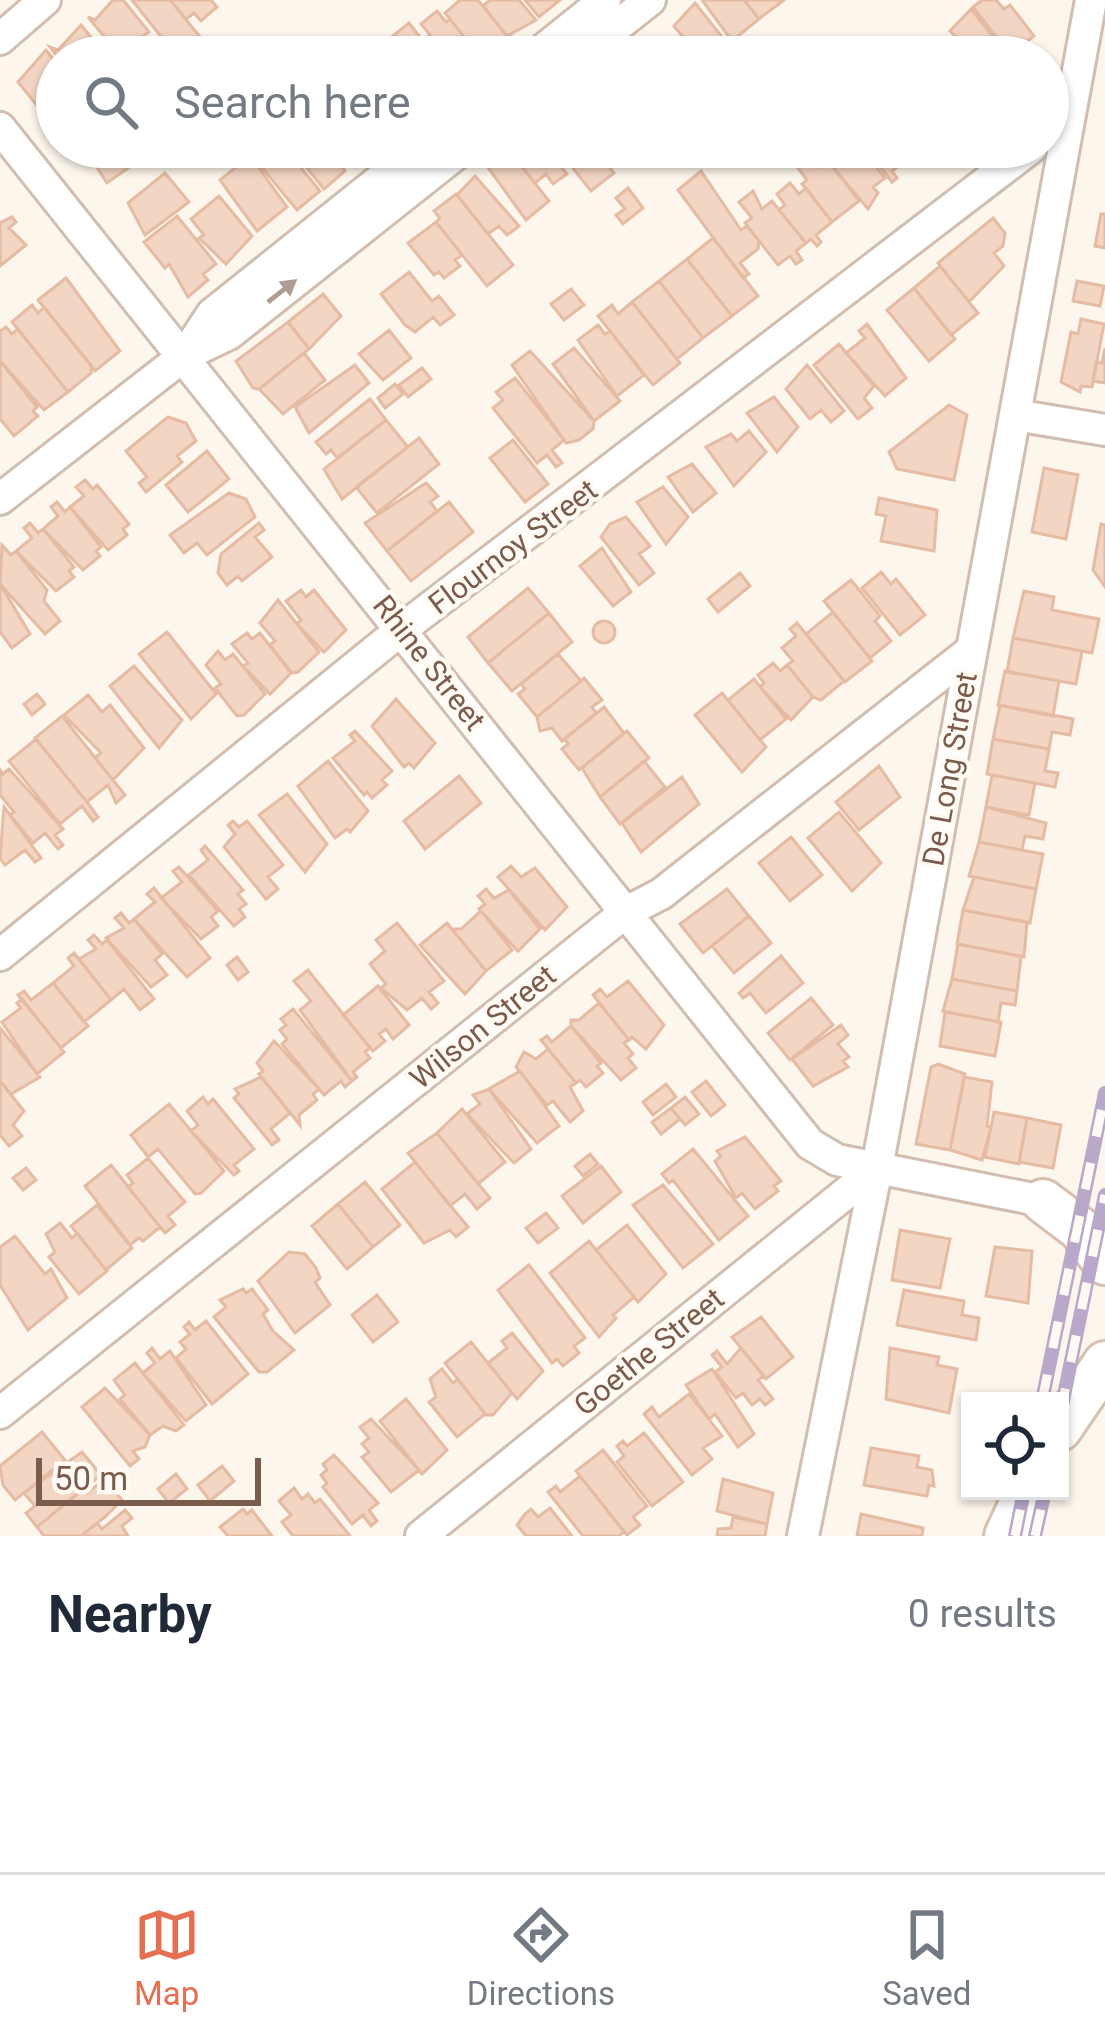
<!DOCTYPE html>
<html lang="en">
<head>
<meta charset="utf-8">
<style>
  :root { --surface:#fff; --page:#f2f2f3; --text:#1f2937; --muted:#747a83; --line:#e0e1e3; --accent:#e76f51 }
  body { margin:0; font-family:Roboto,sans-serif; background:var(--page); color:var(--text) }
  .controls { position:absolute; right:36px; bottom:36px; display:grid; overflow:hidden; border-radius:0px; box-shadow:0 3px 9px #0004 }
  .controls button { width:108px; height:108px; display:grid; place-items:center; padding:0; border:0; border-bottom:3px solid var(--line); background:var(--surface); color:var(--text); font:60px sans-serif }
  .scale { position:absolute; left:36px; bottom:30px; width:225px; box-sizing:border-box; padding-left:12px; border:6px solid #7a5c4d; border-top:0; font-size:33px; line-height:42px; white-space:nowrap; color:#7a5c4d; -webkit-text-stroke:9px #fffaf3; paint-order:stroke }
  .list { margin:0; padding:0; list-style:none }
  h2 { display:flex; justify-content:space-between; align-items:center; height:156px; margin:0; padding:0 48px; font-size:51px }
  h2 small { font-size:39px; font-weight:400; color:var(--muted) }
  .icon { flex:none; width:66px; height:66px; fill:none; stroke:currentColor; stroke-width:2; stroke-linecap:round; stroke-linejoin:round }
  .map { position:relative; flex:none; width:1105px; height:1536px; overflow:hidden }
  .search { position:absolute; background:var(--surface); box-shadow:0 3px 9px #0004; left:36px; right:36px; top:36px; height:132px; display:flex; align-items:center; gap:30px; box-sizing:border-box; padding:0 42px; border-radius:66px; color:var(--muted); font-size:45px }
  .sheet { height:336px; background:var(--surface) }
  nav { display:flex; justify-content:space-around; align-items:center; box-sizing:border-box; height:168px; border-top:3px solid var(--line); background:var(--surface); font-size:33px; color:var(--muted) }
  nav a { display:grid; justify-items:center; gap:6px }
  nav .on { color:var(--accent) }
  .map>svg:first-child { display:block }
  .building { fill:#f3d5c3; stroke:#e6bba3; stroke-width:3 }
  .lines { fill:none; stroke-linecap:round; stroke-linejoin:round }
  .minor-casing { stroke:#d1beb0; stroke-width:36 }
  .secondary-casing { stroke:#d6c0b0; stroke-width:48 }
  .minor { stroke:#fff; stroke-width:30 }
  .secondary { stroke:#fff; stroke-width:42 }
  .rail-casing { stroke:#b9a8c9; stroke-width:14 }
  .rail { stroke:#fffaf3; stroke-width:9; stroke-dasharray:27; stroke-linecap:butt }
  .oneway { fill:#af9d94 }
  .labels { text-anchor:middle; stroke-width:9; stroke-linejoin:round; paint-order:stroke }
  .street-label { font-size:30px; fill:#7a5c4d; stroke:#fffaf3 }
</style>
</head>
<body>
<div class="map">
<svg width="1105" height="1536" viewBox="0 0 1105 1536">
  <rect width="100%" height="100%" fill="#fdf6ec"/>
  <path class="building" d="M113,0h10l26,32 -7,5 6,8 -8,12h-19l-33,-40 7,3z
    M132,0h38l36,44 -6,5 -9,-10 -17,14z
    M170,0h41l6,7 -16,14 -7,-8 -8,6z
    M460,0h18l33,41 -16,16h-15l-35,-44z
    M490,0h29l17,20 -29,16 -24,-30z
    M525,0h35l-21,17z
    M702,0h42l15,19 -27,22z
    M744,0h40l-25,19z
    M982,0h14l8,9 6,-4 24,31 -18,14 5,7h-9l-39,-50z
    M695,3l43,54h-39l-25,-31z
    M971,9l38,48h-39v-7l-20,-19z
    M437,11l9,11 4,-3 30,38h-44l-13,-16 7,-6 -9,-11z
    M409,23l14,18 13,16h-40l-12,-14z
    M81,25l26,32h-49l-8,-10 8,3z
    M46,50l11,14v66l-39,-48z
    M98,147h43l6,8 -40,28 -18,-28z
    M266,147h18l36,44 -23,19 -44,-53z
    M290,147h39l16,24 -21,18z
    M332,147h41l1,1 -28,17z
    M517,147h28l22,27 -14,10 -7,-10 -11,9 -25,-31z
    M556,147h38l20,26 -23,18z
    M830,147h18l5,6 7,-6 25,31 -12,9 5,6 -10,16 -46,-55z
    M865,147h38l8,10 -19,14 5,7 -5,4z
    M512,154l37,47 -23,19 -39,-54 8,-6 4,5z
    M250,156l37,51 -30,24 -37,-51z
    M814,156l9,11 6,-5 30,39 -27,21 -30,-38 5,-4 -9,-12z
    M701,171l40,59 6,-4 12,15 -1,8 -18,14 9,11 -6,4 -65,-88z
    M165,173l24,29 -44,33 -17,-32z
    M475,176l44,50 -12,9 -8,-9 -11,8 -31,-39z
    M790,183l9,11 7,-6 26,34 -16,13 5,7 -4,4 -6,-7 -5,4 -27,-33 6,-5 -8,-11z
    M628,188l15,20 -20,16 -7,-9 9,-6 -9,-11z
    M753,191l9,18 10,-8 34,42 -10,8 6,9 -6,4 -6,-8 -12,9 -33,-42 7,-5 -13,-16z
    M456,194l57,71 -26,21 -51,-64 4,-4 -6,-7z
    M219,196l33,40 -26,28 -27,-26 5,-3 -13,-16z
    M1101,214h4v34l-10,-2z
    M177,216l39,48 -13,10 5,6 -20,17 -19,-33 -4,4 -21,-26z
    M12,217l4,5 -7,6 17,17 -26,21v-43z
    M993,218l12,15 -2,13 -9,7 10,13 -35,36 -31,-39z
    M436,222l26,33 -7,5 5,6 -16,12 -5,-6 -5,3 -26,-32z
    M713,238l45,58 -26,20 -45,-57z
    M687,259l45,57 -29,22 -44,-57z
    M940,266l38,47 -27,22 -37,-47z
    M409,272l23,29 7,-5 15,19 -14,10 -7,-8 -18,15 -10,-7 -24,-31z
    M66,278l54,73 -25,20 -57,-71z
    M659,281l44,57 -26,21 -45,-57z
    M1077,281l27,5 -4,20 -27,-5z
    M914,288l41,51 -26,22 -42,-51z
    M571,289l13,16 -20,15 -13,-16z
    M323,294l18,22 -32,33 -21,-27z
    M632,302l48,61 -27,22 -55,-69 14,-11 6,9z
    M32,305l6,8 6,-6 47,58v8l-23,19 -56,-70z
    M1081,319l23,5 -12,63 -11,-1 -1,6 -19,-10 10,-50 7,2z
    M288,322l21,27 -50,40 -6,-1 -17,-27z
    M867,324l39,54 -21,18 -39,-43 19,-15 -6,-7z
    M598,325l7,9 5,-3 34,44 -27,21 -39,-56z
    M6,327l6,7 6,-5 50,63 -24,18 -44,-49v-30z
    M389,330l22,28 -28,22 -24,-26z
    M839,344l35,42 -10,12 8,10 -14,11 -44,-54z
    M574,348l46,53 -26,20 -41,-57z
    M1105,348v35l-12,-2 3,-19 6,1z
    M530,351l64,70 -1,8 -14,11 -13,3 -54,-78z
    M304,353l21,27 -42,34 -24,-25z
    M0,361l37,46 -4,4 5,5 -24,20 -14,-17z
    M355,365l14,18 -60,50 -14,-26z
    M807,365l37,46 -13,11 -10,-12 -11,9 -24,-30z
    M422,368l9,11 -23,18 -9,-12z
    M515,378l49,62 -12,10 10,13 -6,4 -9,-12 -10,8 -44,-55 10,-8 -7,-8z
    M395,384l8,10 -18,14 -7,-10z
    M774,397l24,30 -21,25 -30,-39z
    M370,399l16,21 -49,38 -6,-8 -5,4 -10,-12z
    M949,405l18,10 -13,65 -57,-11 -8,-17z
    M168,417l18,6 10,18 -19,15 5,6 -36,30 -7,-9 8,-6 -21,-26z
    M386,420l22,27 -66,52 -18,-30z
    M749,431l17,21 -32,34 -28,-39 25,-13 6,7z
    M419,438l20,26 -62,49 -21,-26z
    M513,440l35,44 -23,18 -35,-44z
    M207,451l22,28 -41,33 -22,-27z
    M692,464l24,29 -23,19 -25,-35z
    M1044,468l34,7 -12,64 -34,-7z
    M85,480l8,9 4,-4 32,39 -6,5 4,6 -19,15 -38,-43 14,-11 -8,-9z
    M426,483l12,13 -8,6 7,9 -50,40 -22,-28z
    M663,487l25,30 -22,27 -29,-42z
    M229,493l17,6 9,18 -48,38 -10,-12 -13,10 -14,-18z
    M879,498l58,12 -3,41 -53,-10 5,-25 -10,-2z
    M57,502l8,10 5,-5 31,40 -5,4 4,5 -17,14 -40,-41 15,-13 -7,-9z
    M449,502l24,30 -62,49 -24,-30z
    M626,517l24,29 -11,8 15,19 -15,12 -38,-48 9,-13z
    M30,523l8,10 5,-4 31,38 -5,4 5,6 -18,14 -40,-40 16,-13 -8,-10z
    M259,523l5,7 -9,7 17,20 -30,24 -4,-5 -11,9 -9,-12 3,-19z
    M1101,524l4,1v62l-12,-17z
    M2,545l9,10 5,-4 31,39 -3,11 16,20 -15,13 -45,-50z
    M602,548l29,44 -18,14 -33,-40z
    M881,572l10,12 5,-5 29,36 -25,20 -38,-47z
    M740,573l10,13 -32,26 -10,-13z
    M851,580l29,36 -5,5 16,20 -21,17 -46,-57z
    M0,584l30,50 -18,14 -12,-16z
    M528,588l21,25 -61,50 -20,-26z
    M301,590l5,7 8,-7 32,40 -22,22 -27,-28 4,-4 -15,-19z
    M1024,591l30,6 -2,13 47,9 -7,34 -79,-15z
    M278,600l41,52 -21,20 -6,1 -22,-28 5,-4 -15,-18z
    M833,612l39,49 -27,21 -39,-48z
    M549,613l23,29 -60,49 -24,-28z
    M593 632a11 11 0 1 1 22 0a11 11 0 1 1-22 0Z
    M797,623l47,58 -23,19 -8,-3 -26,-32 6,-4 -11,-13 14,-12 -6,-7z
    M167,632l49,62 -25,25 -52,-65z
    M247,633l5,6 8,-6 31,40 -21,21 -27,-28 5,-3 -16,-19z
    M1013,638l69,13 -6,33 -69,-12z
    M218,651l7,9 8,-6 32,40 -21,21 -7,1 -22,-28 6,-4 -15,-19z
    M558,654l23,27 -44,36 -19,-23 7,-5 -4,-5z
    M773,663l7,8 7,-6 26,32 -22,23 -31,-33 4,-4 -6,-8z
    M134,666l48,54 -23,28 -49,-62z
    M1005,671l54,10 -6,35 -55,-11z
    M584,678l18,22 -10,7 4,6 -34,28 -10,-13 -12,3 -3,-14z
    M754,679l32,40 -26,21 -32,-40z
    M722,693l44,54 -24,25 -47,-57z
    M37,694l8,10 -13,11 -8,-11z
    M88,695l14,17 8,-7 34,43 -31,32 -18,-22 6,-5 -37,-38z
    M396,699l39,44 -21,25 -5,-5 -5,4 -32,-41z
    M1000,705l73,14 -3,16 -18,-3 -3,17 -56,-10z
    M604,707l20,26 -45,37 -17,-21 6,-5 -3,-5z
    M62,716l63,79 -9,8 -8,-18 -21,17 -52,-64z
    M355,731l37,40 -10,9 5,5 -15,13 -5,-6 -3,3 -31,-37 22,-17 -5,-6z
    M627,731l22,27 -49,39 -18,-29z
    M36,739l51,63 11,15 -5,4 -11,-15 -22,18 -51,-63z
    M993,739l56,10 -4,22 13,2 -3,14 -68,-13z
    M328,761l40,50 -18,21 -3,-3 -12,9 -37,-52z
    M644,761l21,26 -45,37 -20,-27z
    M879,766l21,31 -41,33 -23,-28z
    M9,769l54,60 -8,6 8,10 -5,4 -13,-16 -12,10 -23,-28 4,-3 -14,-17v-25l3,4z
    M992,775l43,8 -6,32 -43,-8z
    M459,776l22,27 -56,46 -21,-28z
    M682,777l17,27 -58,48 -19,-29z
    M287,794l40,50 -22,28 -46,-57z
    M4,807l37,51 -6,4 -10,-12 -20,15 -5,-7z
    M986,807l60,16 -3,16 -18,-3 -3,14 -43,-8z
    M839,812l42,51 -29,28 -44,-53z
    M233,821l6,6 8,-6 36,44 -15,12 10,12 -12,10 -42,-52 11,-13 -7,-9z
    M791,837l31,38 -32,26 -31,-38z
    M979,842l64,12 -7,35 -67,-13z
    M205,846l38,44 -5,4 8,10 -7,5 6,8 -11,9 -45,-51 19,-15 -7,-10z
    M511,866l10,11 14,-9 32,39 -22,23 -47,-53z
    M179,867l39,44 -7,6 7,9 -17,13 -40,-41 21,-16 -9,-11z
    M974,877l62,12 -6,34 -67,-13z
    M154,888l56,70 -23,19 -53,-58 21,-17 -8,-8z
    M486,889l8,9 15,-8 31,39 -22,22 -39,-42 6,-5 -7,-8z
    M727,889l22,27 -46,37 -23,-29z
    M963,910l64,12 -3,35 -67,-13z
    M481,911l31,39 -26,21 -34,-42h9z
    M121,913l8,10 5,-4 28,35 -7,6 12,15 -16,12 -45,-49 18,-10 -9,-10z
    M749,916l22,27 -37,30 -22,-27z
    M397,923l47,58 -15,11 9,11 -7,6 -9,-11 -15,12 -26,-22 5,-4 -16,-20 15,-13 -9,-11z
    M447,923l39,48 -21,23 -45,-49z
    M94,935l8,9 5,-4 47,59 -14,11 -16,-21 -13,11 -32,-41 17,-10 -8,-9z
    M958,944l63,12 -4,35 -65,-12z
    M74,953l37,47 -27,22 -31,-39 21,-17 -6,-8z
    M781,956l22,27 -37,30 -16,-20 -7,5 -4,-5z
    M237,957l11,15 -10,8 -11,-15z
    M308,970l62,78 -5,4 5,6 -17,14 4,5 -5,4 -52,-71 11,-9 -17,-20z
    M952,979l65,12 -2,14 -14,-2 -3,19 -55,-11z
    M628,981l36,44 -18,24 -14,-12 -3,3 -36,-45 7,-6 7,8z
    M53,983l35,43 -27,22 -43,-53 6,-4 7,9z
    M378,986l31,39 -16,14 -7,-10 -7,5 6,7 -12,10 -30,-36z
    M811,998l22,27 -43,35 -22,-27z
    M22,999l42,53 -27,22 -35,-52 19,-14 -4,-5z
    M599,1003l30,37 -5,3 9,11 -5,4 8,10 -15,12 -50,-54v-6h8z
    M293,1009l59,72 -7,6 -4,-6 -17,14 -42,-51 5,-5 -7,-9 6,-5 -5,-6z
    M945,1012l56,10 -6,34 -55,-10z
    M841,1025l7,10 -10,9 11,13 -6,4 5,6 -35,19 -21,-27z
    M571,1026l30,37 -4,3 6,7 -17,14 -6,-7 -4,3 -35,-43 6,-4 5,6z
    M0,1028l40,49 -29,17 -11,-13z
    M274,1041l45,48 -6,5 4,6 -18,15 1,10 -41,-51 4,-3 -6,-8z
    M548,1049l28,34 -6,4 13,24 -13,11 -17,-21 -6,4 -31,-38 8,-15 12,7z
    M938,1064l27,10 -15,76 -34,-6 15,-77z
    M520,1071l39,55 -22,17 -48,-54z
    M261,1077l29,36 -19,16 8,11 -7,5 -38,-47 5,-4 -4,-5z
    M964,1077l28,5 -5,44 4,1 -9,33 -32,-10z
    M0,1081l24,30 -11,14 9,11 -13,10 -9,-11z
    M706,1081l19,24 -14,11 -19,-24z
    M666,1084l10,13 -23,18 -10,-13z
    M489,1089l42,60 -17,14 -47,-49 13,-10 -7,-9z
    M203,1097l5,7 5,-5 41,50 -20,16 5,6 -5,4 -43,-44 7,-6 -11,-14z
    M685,1097l14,17 -14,11 -14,-17z
    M169,1104l55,67 -23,22 -6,1 -37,-45 -10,8 -17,-22z
    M671,1108l9,11 -19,15 -9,-12z
    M462,1109l43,53 -27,22 -41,-51z
    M994,1112l33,6 -8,46 -34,-7z
    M1027,1118l34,7 -8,43 -34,-6z
    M437,1133l53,65 -13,11 -12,-15 -15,12 -42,-53z
    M745,1137l36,44 -7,5 4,5 -23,18 -13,-16 -6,5 -21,-37 6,-5 -4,-5z
    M693,1149l55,67 -29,24 -46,-60 -4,3 -7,-9z
    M590,1154l8,10 -15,12 -8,-10z
    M148,1158l37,44 -17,14 7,9 -10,8 -37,-46 5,-4 -6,-8z
    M415,1162l53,65 -12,10 -6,-7 -26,13 -42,-54z
    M111,1165l49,62 -17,14 -4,-3 -9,7 -45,-59z
    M601,1166l20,26 -38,31 -21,-27z
    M26,1168l10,12 -13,10 -10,-12z
    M365,1182l35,43 -27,22 -35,-43z
    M663,1185l50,59 -30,24 -50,-63z
    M338,1204l35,43 -26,22 -35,-43z
    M97,1205l35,43 -26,22 -35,-44z
    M546,1213l12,15 -20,15 -12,-15z
    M60,1223l12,15 5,-5 30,38 -28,23 -30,-37 6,-5 -9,-18z
    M627,1225l39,49 -28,28 -42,-52z
    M900,1230l50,9 -10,49 -48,-8z
    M15,1236l30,38 6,-5 16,29 -39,32 -28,-45v-38z
    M589,1241l45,56 -21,18 3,3 -17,19 -49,-64z
    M995,1247l37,4 -4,52 -42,-7z
    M289,1252l16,2 11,14 4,10 -5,4 15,23 -35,28 -37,-52z
    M529,1265l56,73 -11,8 5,7 -16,13 -6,-7 -5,4 -54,-73z
    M243,1289l3,4 6,-4 16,21 -5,4 10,17 21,19 -27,22h-8l-45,-55 12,-10 -6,-7z
    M904,1290l60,11 -2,14 17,3 -3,22 -79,-15z
    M377,1295l21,27 -25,20 -21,-27z
    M761,1317l32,40 -27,22 -34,-42z
    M206,1321l42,53 -36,30 -36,-46 10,-9 -6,-7 10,-8 -6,-7 5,-5 6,8z
    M512,1333l31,38 -26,28 -29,-36 19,-15 -5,-7z
    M471,1342l41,51 -19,22h-7l-41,-52z
    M152,1348l8,11 10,-8 36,54 -20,16 -43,-48 12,-10 -8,-10z
    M741,1348l23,28 -6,4 15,19 -8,6 -5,-6 -8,6 -9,-12 -7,5 -21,-26 7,-5 -10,-12 5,-4 10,13z
    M890,1348l49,9 -2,8 20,4 -8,44 -63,-14z
    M135,1363l49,62 -8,6 -13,-5 -13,9 -30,-36 5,-4 -11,-15z
    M442,1369l11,14 5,-4 27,35 -28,23 -28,-35 7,-5 -6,-18z
    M712,1369l42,65 -16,13 -23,-33 -6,5 -23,-34z
    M105,1388l45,47 -5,12 -12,4 6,8 -9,7 -48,-59z
    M689,1394l33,42 -19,12 9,11 -20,16 -48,-61 8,-7 7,10z
    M406,1399l41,51 -25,24 -42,-53z
    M371,1419l48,51 -28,22 -29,-35 7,-5 -7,-8 7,-6 -9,-11z
    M42,1432l23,28 -50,40 -12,-15 -3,-19z
    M644,1433l39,49 -31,24 -35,-44 7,-6 -7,-10 6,-5 4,5z
    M871,1448l48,8 -2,11 15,3 2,16 -5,-1 -2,11 -63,-11z
    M603,1450l44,56 -14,11 7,8 -13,10 -51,-64z
    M82,1452l19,23 -64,52 -11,-14 9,-7 -11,-13z
    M334,1455l44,48 -9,7 8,11 -6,5 -8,-11 -11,9 -29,-37 4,-4 -6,-8 6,-5 -4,-6z
    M222,1466l12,15 -24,20 -12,-16z
    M176,1474l11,15 -18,14 -11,-14z
    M580,1476l44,56 -5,4h-36l-35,-44 8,-6 4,6z
    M105,1479l17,21 -17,17 -24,19h-37l-7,-9 46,-38 4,4z
    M723,1479l50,14 -6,31 -50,-13z
    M294,1488l8,11 6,-5 7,9 5,-4 30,37h-57l-11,-14 9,-7 -12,-14z
    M550,1508l22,28h-46l-9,-11 8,-11 6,-5 7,8z
    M243,1509l4,5 5,-4 20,26h-44l-8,-9z
    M125,1510l7,8 -10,8 6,10h-47l16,-13 5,6z
    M861,1514l62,14 -1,8h-65z
    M733,1517l34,7 -2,12h-48l1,-7 13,-1z"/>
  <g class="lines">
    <defs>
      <path id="minor" d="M0,39l45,-39
        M534,57l71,-57
        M578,57l72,-57
        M0,128l810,1016 27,16 206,41
        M185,355l27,-41 209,-167
        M1015,415l90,15
        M0,499l185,-144 44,-21 236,-187
        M0,955l402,-326 630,-482
        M0,1413l626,-501 35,-18 311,-244
        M421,1536l456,-368
        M803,1536l74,-368 214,-1168"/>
      <path id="secondary" d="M1043,1201l37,28 25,34
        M1060,1429l45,-66
        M1006,1536l21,-45"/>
    </defs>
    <use href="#minor" class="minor-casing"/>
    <use href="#secondary" class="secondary-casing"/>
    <use href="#minor" class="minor"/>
    <use href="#secondary" class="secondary"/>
    <defs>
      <path id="rail" d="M1042,1401l63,-308
        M1060,1415l45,-220
        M1015,1536l9,-45
        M1035,1536l10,-45"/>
    </defs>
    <use href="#rail" class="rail-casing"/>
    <use href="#rail" class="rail"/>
  </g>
  <defs><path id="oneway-solid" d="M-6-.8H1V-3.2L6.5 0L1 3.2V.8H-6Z" transform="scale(3)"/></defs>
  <use class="oneway" href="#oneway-solid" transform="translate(282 291) rotate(-38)"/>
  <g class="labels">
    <g class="street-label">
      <text transform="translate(513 547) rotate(-37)" y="10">Flournoy Street</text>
      <text transform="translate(429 663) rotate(52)" y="10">Rhine Street</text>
      <text transform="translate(950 769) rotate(-80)" y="10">De Long Street</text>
      <text transform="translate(483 1027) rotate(-39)" y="10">Wilson Street</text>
      <text transform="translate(649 1352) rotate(-39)" y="10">Goethe Street</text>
    </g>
  </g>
</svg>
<div class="controls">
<button><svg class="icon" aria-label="locate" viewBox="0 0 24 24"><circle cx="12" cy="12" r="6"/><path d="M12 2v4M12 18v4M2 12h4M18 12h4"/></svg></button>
</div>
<div class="scale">50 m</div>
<div class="search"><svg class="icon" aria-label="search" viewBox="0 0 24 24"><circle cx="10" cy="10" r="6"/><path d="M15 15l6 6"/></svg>Search here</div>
</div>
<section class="sheet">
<h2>Nearby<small>0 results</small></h2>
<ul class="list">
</ul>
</section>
<nav>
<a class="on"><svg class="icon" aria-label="map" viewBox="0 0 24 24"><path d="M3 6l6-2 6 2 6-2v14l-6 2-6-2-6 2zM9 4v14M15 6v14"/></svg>Map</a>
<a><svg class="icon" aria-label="directions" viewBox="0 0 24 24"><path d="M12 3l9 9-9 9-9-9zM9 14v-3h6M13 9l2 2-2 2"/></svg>Directions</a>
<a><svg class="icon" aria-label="saved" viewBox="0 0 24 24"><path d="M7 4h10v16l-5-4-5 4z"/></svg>Saved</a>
</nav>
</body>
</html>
